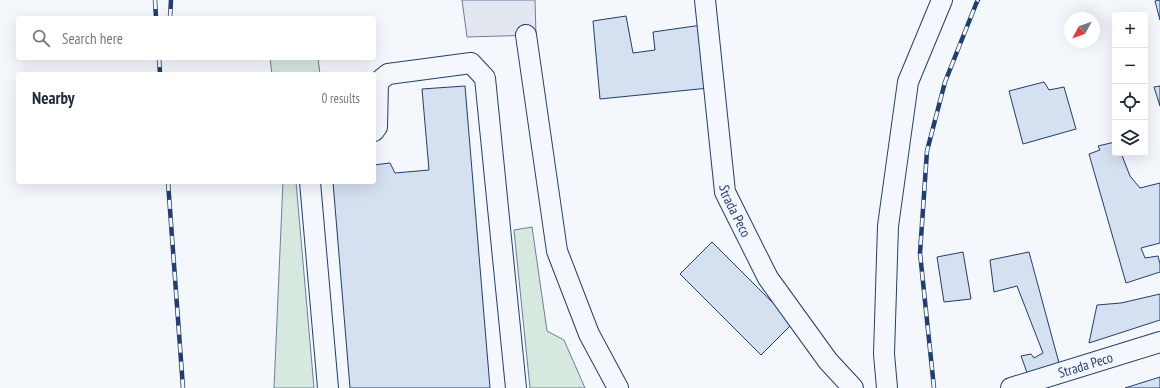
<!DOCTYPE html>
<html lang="en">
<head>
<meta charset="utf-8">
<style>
  :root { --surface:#fff; --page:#f6f6f7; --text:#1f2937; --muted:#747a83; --line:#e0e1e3 }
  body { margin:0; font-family:"PT Sans Narrow",sans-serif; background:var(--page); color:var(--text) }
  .controls { position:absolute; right:12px; top:12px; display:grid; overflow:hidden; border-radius:4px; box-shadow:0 4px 16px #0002 }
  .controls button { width:36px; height:36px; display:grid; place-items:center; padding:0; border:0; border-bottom:1px solid var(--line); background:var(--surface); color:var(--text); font:20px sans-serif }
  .compass { position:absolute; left:1064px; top:12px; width:36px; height:36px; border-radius:50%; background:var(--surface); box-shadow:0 4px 16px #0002; rotate:229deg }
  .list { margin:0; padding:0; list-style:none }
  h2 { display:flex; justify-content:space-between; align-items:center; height:52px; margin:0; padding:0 16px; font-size:17px }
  h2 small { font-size:13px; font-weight:400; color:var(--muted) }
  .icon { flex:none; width:22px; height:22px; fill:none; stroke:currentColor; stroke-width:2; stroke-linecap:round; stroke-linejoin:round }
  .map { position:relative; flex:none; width:1160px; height:388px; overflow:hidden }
  .search { position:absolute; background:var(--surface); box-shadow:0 4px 16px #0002; left:16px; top:16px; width:360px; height:44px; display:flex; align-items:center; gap:10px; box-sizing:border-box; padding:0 14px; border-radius:4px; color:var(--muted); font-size:15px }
  .panel { position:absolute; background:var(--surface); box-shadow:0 4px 16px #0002; left:16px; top:72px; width:360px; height:112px; border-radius:4px }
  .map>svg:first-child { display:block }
  .green { fill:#d7e8df; stroke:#687fa3 }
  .parking { fill:#e3e8f0; stroke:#687fa3 }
  .building { fill:#d5e0f0; stroke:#1d3f73 }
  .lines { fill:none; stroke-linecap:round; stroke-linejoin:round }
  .minor-casing { stroke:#1d3f73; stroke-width:22 }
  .minor { stroke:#f4f7fb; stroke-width:20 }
  .rail-casing { stroke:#1d3f73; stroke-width:4.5 }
  .rail { stroke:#f4f7fb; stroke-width:3; stroke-dasharray:9; stroke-linecap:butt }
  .labels { text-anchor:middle; stroke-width:3; stroke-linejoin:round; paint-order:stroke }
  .street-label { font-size:14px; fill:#1d3f73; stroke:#f4f7fb }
</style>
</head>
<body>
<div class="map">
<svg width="1160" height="388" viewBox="0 0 1160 388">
  <rect width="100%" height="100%" fill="#f4f7fb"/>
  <path class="green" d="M270,58h48l2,16h-48z
    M283,182h13l18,206h-40z
    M532,227l15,104 17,9 21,48h-55l-16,-158z"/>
  <path class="parking" d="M462,0h73l1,35 -69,2z"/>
  <path class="building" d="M1160,0v20l-5,-19z
    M626,16l7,37 22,-3 -2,-18 49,-7 7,63 -109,11 -7,-78z
    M1044,82l5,8 15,-3 12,42 -53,15 -14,-53z
    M465,86l25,302h-140l-17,-206h41v-17l16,-2 5,10 34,-3 -7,-81z
    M1160,86v20l-6,-19z
    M1115,142v11h6l9,23 10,12 20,-5v60l-19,5 4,10 13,-2 2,8v8l-34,11 -37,-129 11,-4 -2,-4z
    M712,242l81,81 -32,32 -81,-81z
    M963,252l8,47 -27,3 -7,-45z
    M1029,252l30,111 -30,15 -8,-22 10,-2 3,4 9,-5 -26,-67 -23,6 -4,-32z
    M1160,294v26l-71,23 8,-38 24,-2z
    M1160,377v11h-35z"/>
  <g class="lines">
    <defs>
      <g id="minor">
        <path id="s1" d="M705,0l20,192 43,86 60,83 25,27"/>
        <path d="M526,35l31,216 32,83 29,54"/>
        <path d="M374,131l3,-4 1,-45 10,-8 83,-11 14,15 31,310"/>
        <path d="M310,182l18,206"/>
        <path d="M887,388l-3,-34 4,-128 20,-144 34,-82"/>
        <path id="s2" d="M1011,388l149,-46"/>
      </g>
    </defs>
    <use href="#minor" class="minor-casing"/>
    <use href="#minor" class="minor"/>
    <defs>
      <path id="rail" d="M155,0l1,18
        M170,18l1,-18
        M159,58l1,16
        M168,182l15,206
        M934,388l-14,-135 7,-102 18,-69 31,-78 2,-4"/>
    </defs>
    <use href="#rail" class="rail-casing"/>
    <use href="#rail" class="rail"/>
  </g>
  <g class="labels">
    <g class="street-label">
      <text dy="5" stroke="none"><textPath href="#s1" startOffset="214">Strada Peco</textPath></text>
      <text dy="5" stroke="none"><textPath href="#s2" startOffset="78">Strada Peco</textPath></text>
    </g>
  </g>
</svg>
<div class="controls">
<button>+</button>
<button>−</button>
<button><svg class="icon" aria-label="locate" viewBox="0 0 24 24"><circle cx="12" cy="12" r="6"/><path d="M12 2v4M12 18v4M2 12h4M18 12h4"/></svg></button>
<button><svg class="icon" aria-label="layers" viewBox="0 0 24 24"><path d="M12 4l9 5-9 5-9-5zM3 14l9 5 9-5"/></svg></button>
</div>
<svg class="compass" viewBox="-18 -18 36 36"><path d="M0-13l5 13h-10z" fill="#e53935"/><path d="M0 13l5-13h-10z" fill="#747a83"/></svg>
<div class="search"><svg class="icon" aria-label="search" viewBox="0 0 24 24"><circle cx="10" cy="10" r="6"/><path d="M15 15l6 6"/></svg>Search here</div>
<section class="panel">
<h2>Nearby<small>0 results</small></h2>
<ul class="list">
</ul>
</section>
</div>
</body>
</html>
